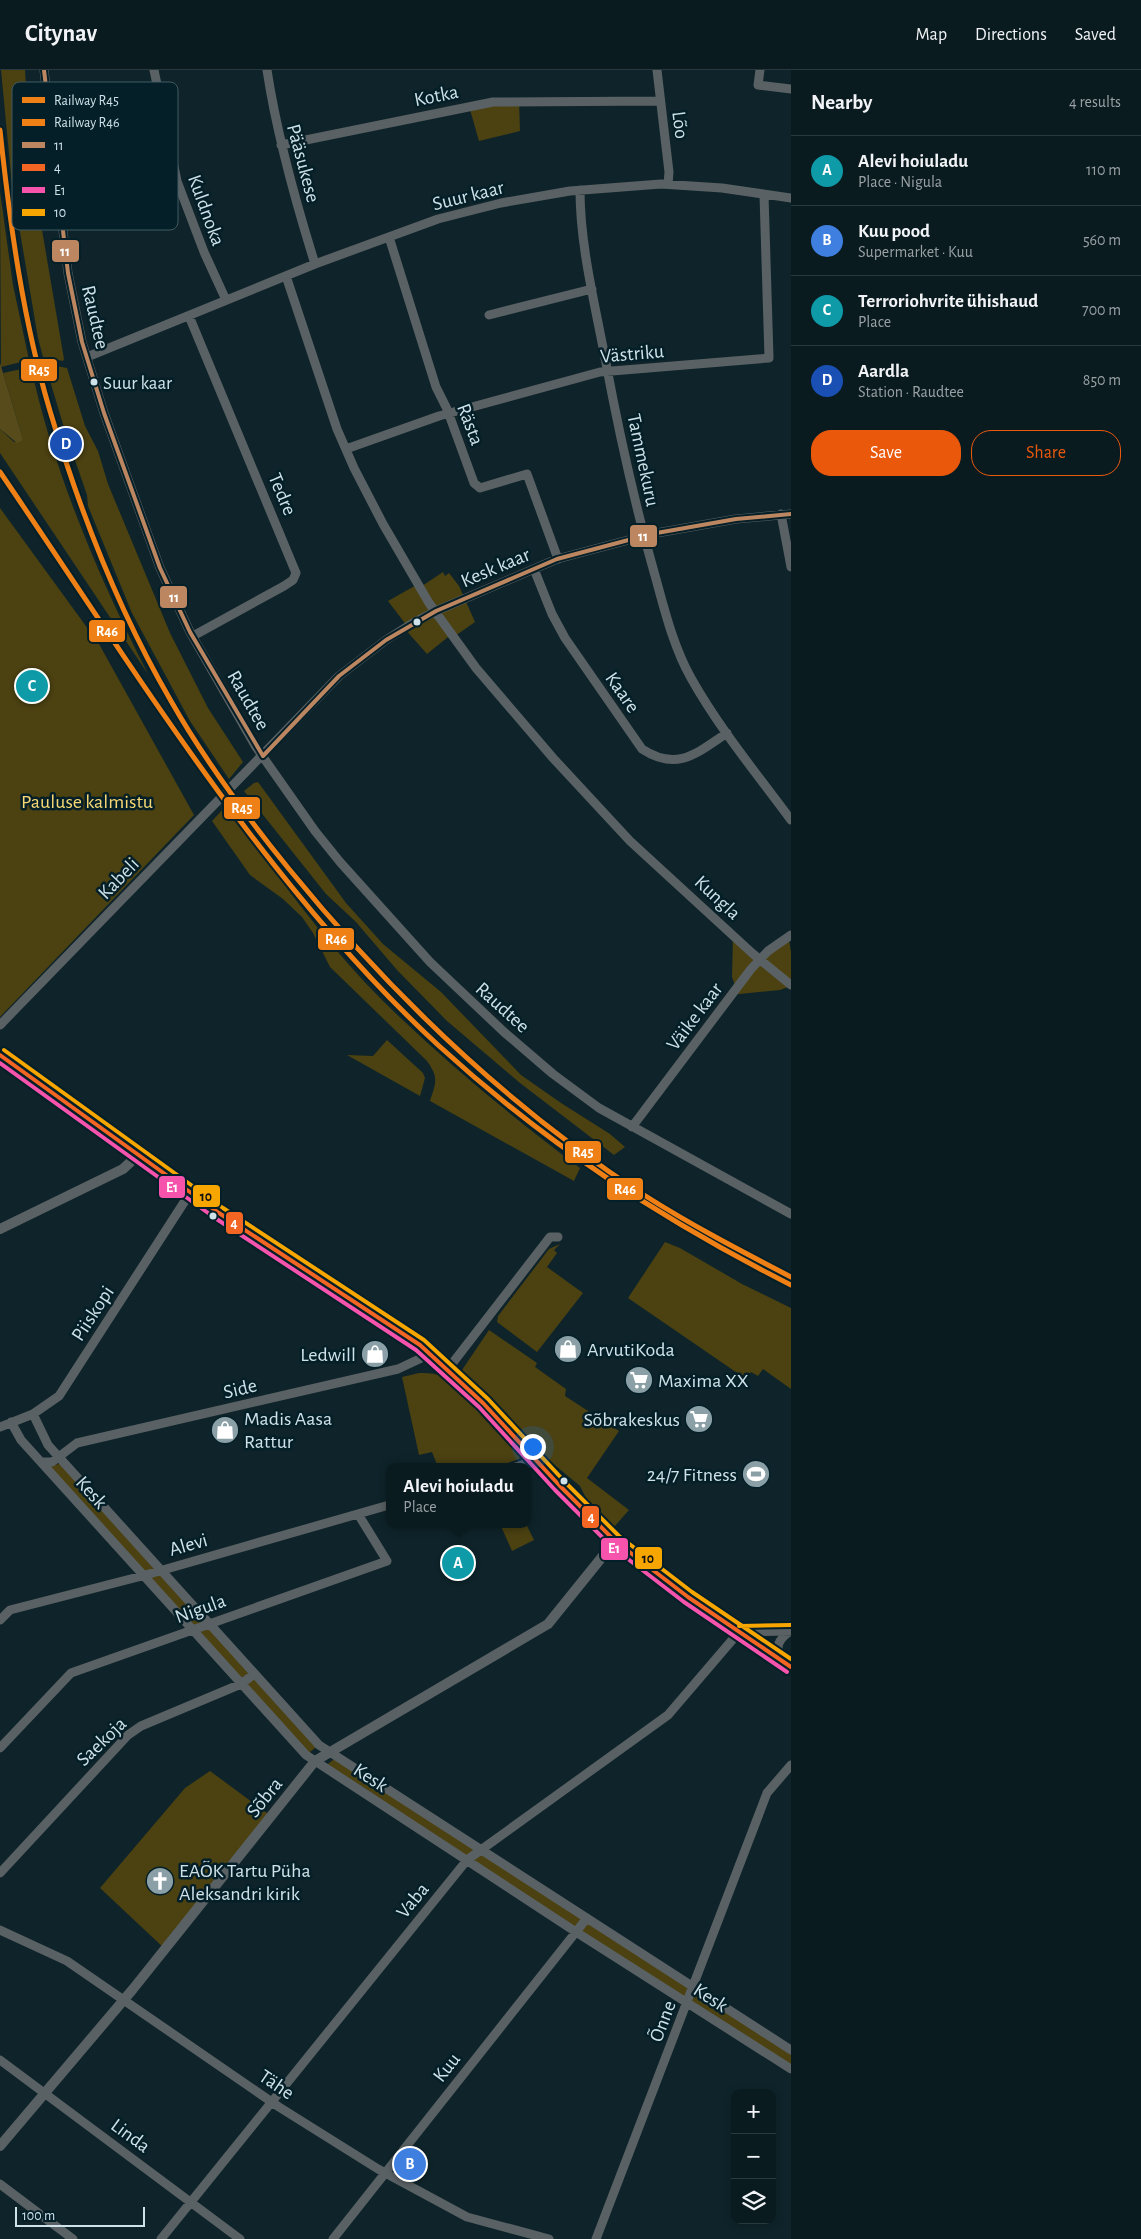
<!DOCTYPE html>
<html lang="en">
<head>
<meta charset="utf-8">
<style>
  :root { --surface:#0a1b20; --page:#132429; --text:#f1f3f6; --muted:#99a1a5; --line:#2a393e; --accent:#ea580c }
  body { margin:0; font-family:"Alegreya Sans",sans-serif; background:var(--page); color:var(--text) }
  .controls { position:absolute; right:15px; bottom:15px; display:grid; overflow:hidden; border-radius:10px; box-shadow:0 2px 8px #0003 }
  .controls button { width:45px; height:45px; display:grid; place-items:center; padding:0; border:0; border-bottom:1px solid var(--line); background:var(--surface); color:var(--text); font:25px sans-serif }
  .scale { position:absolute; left:15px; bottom:12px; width:130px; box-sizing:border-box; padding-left:5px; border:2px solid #cfe2e9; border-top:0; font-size:14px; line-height:18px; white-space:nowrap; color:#cfe2e9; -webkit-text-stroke:4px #041f28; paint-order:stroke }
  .you { position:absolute; left:532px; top:1376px; width:18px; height:18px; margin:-12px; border:4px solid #fff; border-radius:50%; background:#1a73e8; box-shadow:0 0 0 8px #1a73e833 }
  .badge { display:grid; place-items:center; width:32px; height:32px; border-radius:50%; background:var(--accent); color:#fff; font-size:16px; font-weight:700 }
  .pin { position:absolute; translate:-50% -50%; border:2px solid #fff; box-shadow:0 1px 5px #0006 }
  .popup { position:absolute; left:386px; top:1393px; width:145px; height:65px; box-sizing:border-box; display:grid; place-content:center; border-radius:10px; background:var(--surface); filter:drop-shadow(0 1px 4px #0005); font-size:16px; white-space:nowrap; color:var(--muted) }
  .popup b { font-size:19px; color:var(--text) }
  .popup::after { content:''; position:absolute; left:50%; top:100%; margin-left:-10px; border:10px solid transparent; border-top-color:var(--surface) }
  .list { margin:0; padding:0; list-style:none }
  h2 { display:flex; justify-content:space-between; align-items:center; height:65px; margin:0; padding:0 20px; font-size:21px }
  h2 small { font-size:16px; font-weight:400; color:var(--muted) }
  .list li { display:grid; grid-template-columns:32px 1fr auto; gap:15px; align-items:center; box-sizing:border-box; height:70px; padding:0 20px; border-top:1px solid var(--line) }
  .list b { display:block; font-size:19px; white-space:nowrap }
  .list p { margin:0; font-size:16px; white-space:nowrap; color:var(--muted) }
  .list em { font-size:16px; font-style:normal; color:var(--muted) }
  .actions { display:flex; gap:10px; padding:15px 20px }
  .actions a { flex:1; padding:11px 0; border:1px solid var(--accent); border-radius:20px; text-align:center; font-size:18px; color:var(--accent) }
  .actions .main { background:var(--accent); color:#fff }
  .icon { flex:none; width:28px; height:28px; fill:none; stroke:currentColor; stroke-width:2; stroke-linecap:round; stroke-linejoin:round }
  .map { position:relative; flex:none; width:791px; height:2169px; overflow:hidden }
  header { display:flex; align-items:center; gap:30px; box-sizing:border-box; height:70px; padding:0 25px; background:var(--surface); border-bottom:1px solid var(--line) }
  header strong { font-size:24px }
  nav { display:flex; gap:28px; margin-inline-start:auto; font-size:18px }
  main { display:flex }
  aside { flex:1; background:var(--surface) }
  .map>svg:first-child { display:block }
  .green { fill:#4b4111 }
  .forest { fill:#574b1b }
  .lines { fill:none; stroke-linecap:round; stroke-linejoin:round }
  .minor { stroke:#5a6164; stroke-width:9 }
  .tertiary { stroke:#5a6164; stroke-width:10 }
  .secondary { stroke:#4e5a5e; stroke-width:11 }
  .bus-1-casing { stroke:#041f28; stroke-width:8 }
  .bus-2-casing { stroke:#041f28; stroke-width:8 }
  .bus-3-casing { stroke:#041f28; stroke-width:8 }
  .bus-4-casing { stroke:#041f28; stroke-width:8 }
  .bus-1 { stroke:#bb8660; stroke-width:4 }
  .bus-2 { stroke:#f26522; stroke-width:4 }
  .bus-3 { stroke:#f653ac; stroke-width:4 }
  .bus-4 { stroke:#f7a600; stroke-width:4 }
  .rail-1-casing { stroke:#041f28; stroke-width:9 }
  .rail-2-casing { stroke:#041f28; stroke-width:9 }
  .rail-1 { stroke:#ef8016; stroke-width:5 }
  .rail-2 { stroke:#ef8016; stroke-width:5 }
  .bus-dot { fill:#cfe2e9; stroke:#041f28; stroke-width:2 }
  .labels { text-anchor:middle; stroke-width:5; stroke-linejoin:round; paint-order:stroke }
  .bus-label { font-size:19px; fill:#cfe2e9; stroke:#041f28; text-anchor:start }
  .street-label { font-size:20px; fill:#cfe2e9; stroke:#041f28 }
  .park-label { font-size:20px; fill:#f8d874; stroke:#041f28 }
  .poi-label { font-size:20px; fill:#cfe2e9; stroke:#041f28; text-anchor:start }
  .key { fill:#041f28; stroke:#415a62; stroke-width:1 }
  .key-label { font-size:14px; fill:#cfe2e9 }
  .line-badge { stroke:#041f28; stroke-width:2 }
  .badge-label { font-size:14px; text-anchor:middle; font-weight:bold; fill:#fff }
  .pale-badge-label { font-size:14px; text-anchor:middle; font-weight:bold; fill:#111 }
</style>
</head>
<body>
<header>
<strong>Citynav</strong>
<nav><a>Map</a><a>Directions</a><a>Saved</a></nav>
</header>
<main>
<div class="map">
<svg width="791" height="2169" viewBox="0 0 791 2169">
  <rect width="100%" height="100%" fill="#0e242a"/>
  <path class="green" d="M1,0h24l6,95 33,194 -1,2 -20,-4 -5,-19 -26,-153z
    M519,30l1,31 -41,10 -10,-35z
    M0,122l13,93 16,75 -28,7z
    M45,294l22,4 18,58 13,25 10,33 62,149 38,75 35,54 -14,17 -39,-58 -58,-108 -44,-107 -1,-11 -22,-64z
    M31,297c23,106 68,211 117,307l-148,-221v-24l14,13 8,-1v-5l-19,-63z
    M0,438l99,136 95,171 -194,202z
    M443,502l2,4 4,-3 10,13 16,36 -20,14 -2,-3 -26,21 -23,-26 3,-2 -19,-25 32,-18 2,3z
    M258,712l88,121 37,41 58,48 80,83 40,28 49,31 15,13 -11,8 -94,-72 -73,-62 -50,-51 -41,-48 -30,-28 -82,-103 10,-8z
    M227,735c48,68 97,137 156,196 62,61 128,115 197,167l-6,13 -144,-80c6,-19 9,-23 -3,-40l-97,-94 -17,-34 -11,-16 -19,-18 -33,-24 -38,-54z
    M788,864l3,18v34l-11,4 -50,5 6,-7 -4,-11 1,-41 26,23z
    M387,970l36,33 2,5 -5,18 -73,-41 26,1z
    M665,1172l15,6 62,36 49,24v81l-28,-20 -5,7 -7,-4 -5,7 -118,-81z
    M560,1174l-6,6 3,3 -10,14 36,26 -46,59 -40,-30 1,-6 51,-67z
    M489,1260l48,33 -2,4 31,22 -1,7 54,35 -32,47 42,32 -15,17 -25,-23 -9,-18 -36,-30 -82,-86z
    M419,1303c6,0 13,0 19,2 21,8 65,63 82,82l-1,2 -23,8h-58l-6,-15 -13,3 -17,-78z
    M63,1393l256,282 -13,10 -260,-288z
    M500,1454h26l8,16 -22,11z
    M340,1689l451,291v19l-467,-302 9,-7z
    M210,1701l61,45 -106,133 -65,-61 85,-100z"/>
  <path class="forest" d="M0,293l22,73v5l-5,2 -17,-14z"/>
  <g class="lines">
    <path class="minor" d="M44,0l24,203 14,69 22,71 56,155 30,64 66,115 59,84 25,31 90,100 74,70 49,42 46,34 192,106
      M154,0l23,111 27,71 22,48
      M267,0c10,66 28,130 48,194
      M657,0l12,102 -1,12
      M760,0l-2,15 33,4
      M281,75l212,-43 167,-1
      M580,120c0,56 15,114 25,168 14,75 30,148 51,221 9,33 18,69 35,99 28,50 66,96 100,142
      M389,167l47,150 11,22 27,74 6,5 47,-14 31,85
      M286,206l51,153 17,39 29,56 46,79 47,65 77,90 77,83 122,112 39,32
      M489,245l103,-26
      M189,246l107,257 -3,7 -9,6 -91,50
      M87,287l228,-93 123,-45 63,-16 69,-12 91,-7 61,4 69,10
      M346,379l93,-33 161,-44 169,-14 -5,-163
      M781,444l10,53
      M534,499l18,45 13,24 77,111c35,23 55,4 85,-16
      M0,955l339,-349 47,-36 27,-17 23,-12 121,-52 94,-25 85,-15 55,-5
      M632,1057l119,-158 17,-18 23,-16
      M448,1299l102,-132h8
      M33,1344l15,31 271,300 472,305
      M11,1352l10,18 285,315 270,177 215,137
      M0,1357l33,-13 26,-18 131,-203
      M41,1392h11l25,-19 321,-74 32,-15
      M516,1397l20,-7
      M0,1550l10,-10 132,-34 247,-71
      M783,1590c-9,-13 -5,-20 7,-29
      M0,1678l71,-75 316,-112 -29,-47
      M0,1803l128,-138 13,-9 100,-42 13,-10
      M0,1860l67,31 212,146 99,62 89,48 82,22
      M0,1990l240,179
      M0,2114l73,55
      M161,2169l306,-379 201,-145 71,-83 52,-1
      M333,2169l254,-321
      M596,2169l171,-446 24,-28"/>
    <path class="tertiary" d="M0,1159l123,-60 15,-14
      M0,2076l133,-157 182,-228 233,-137 67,-83"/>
    <path class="secondary" d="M0,985l219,158 201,132 63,58 77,83 55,55 73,56 103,70"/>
    <defs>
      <path id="bus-1" d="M44,0l24,203 14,69 22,71 56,155 30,64 73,124
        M263,686l76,-80 47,-36 50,-29 121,-52 94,-25 85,-15 55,-5"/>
      <path id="bus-2" d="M0,985l219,158 201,132 63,58 77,83 55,55 73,56 103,70"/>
      <path id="bus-3" d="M0,993l215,155 201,132 63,57 76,83 56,56 73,56 103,70"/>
      <path id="bus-4" d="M4,980l219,158 201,132 64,59 77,83 54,54 73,56 99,67
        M739,1556l52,-1"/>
    </defs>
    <use href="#bus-1" class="bus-1-casing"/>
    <use href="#bus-2" class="bus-2-casing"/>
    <use href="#bus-3" class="bus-3-casing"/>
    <use href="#bus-4" class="bus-4-casing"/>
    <use href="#bus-1" class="bus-1"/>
    <use href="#bus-2" class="bus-2"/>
    <use href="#bus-3" class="bus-3"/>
    <use href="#bus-4" class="bus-4"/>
    <defs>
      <path id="rail-1" d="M0,60c10,95 23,190 50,281 30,101 68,199 121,290 34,60 75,115 118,168 102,125 219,238 355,326 47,30 97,56 147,82"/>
      <path id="rail-2" d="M0,402c133,195 264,412 438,573 108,99 223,174 353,240"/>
    </defs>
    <use href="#rail-1" class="rail-1-casing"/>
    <use href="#rail-2" class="rail-2-casing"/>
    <use href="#rail-1" class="rail-1"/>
    <use href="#rail-2" class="rail-2"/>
  </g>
  <defs>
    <symbol id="shop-disc" viewBox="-11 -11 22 22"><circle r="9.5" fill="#8ba0a6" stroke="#041f28"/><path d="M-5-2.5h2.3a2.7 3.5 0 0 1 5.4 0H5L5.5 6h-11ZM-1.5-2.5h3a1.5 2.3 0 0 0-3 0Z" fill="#fff"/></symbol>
    <symbol id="supermarket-disc" viewBox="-11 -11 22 22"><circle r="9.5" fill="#8ba0a6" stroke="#041f28"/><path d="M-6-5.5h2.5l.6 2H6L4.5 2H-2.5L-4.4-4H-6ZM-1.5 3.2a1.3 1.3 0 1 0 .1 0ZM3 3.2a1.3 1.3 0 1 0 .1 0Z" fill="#fff"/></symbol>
    <symbol id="stadium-disc" viewBox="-11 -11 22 22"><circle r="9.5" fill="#8ba0a6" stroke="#041f28"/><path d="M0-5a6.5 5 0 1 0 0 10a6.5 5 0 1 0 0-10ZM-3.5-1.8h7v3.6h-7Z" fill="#fff"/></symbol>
    <symbol id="church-disc" viewBox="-11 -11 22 22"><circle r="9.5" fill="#8ba0a6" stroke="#041f28"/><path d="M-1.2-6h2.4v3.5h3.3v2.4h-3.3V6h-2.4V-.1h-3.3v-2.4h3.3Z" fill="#fff"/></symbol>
  </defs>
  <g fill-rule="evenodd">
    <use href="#shop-disc" x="552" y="1263" width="32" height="32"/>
    <use href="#shop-disc" x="359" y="1268" width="32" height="32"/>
    <use href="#supermarket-disc" x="623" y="1294" width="32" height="32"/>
    <use href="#supermarket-disc" x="683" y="1333" width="32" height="32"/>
    <use href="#shop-disc" x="209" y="1344" width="32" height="32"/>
    <use href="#stadium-disc" x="740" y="1388" width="32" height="32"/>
    <use href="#church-disc" x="144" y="1795" width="32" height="32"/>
  </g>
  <g class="bus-dot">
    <circle cx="94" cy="312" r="4.5"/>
    <circle cx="417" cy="552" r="4.5"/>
    <circle cx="213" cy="1146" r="4.5"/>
    <circle cx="564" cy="1411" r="4.5"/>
  </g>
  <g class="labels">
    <g class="bus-label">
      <text x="103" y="319">Suur kaar</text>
    </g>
    <g class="street-label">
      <text transform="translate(436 25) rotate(-11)" y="7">Kotka</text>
      <text transform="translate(681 55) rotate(83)" y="7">Lõo</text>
      <text transform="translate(304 93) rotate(75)" y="7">Pääsukese</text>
      <text transform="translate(468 125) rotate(-14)" y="7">Suur kaar</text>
      <text transform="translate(207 140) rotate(70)" y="7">Kuldnoka</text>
      <text transform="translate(96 247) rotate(77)" y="7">Raudtee</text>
      <text transform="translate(632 283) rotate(-5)" y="7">Västriku</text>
      <text transform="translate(471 354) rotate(69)" y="7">Rästa</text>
      <text transform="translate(644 390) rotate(78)" y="7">Tammekuru</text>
      <text transform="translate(283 424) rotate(67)" y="7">Tedre</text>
      <text transform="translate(495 497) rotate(-23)" y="7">Kesk kaar</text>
      <text transform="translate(623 622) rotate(55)" y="7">Kaare</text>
      <text transform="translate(249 630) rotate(60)" y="7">Raudtee</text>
      <text transform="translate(118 808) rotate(-46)" y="7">Kabeli</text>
      <text transform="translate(718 827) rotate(43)" y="7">Kungla</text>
      <text transform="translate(503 937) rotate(42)" y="7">Raudtee</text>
      <text transform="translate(694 946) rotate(-53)" y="7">Väike kaar</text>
      <text transform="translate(92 1243) rotate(-57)" y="7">Piiskopi</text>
      <text transform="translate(240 1318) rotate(-13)" y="7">Side</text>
      <text transform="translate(92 1422) rotate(48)" y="7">Kesk</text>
      <text transform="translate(188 1474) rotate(-16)" y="7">Alevi</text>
      <text transform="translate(200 1538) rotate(-20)" y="7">Nigula</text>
      <text transform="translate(101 1671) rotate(-44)" y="7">Saekoja</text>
      <text transform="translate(371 1707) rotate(33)" y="7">Kesk</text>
      <text transform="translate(264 1727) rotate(-51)" y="7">Sõbra</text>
      <text transform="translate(412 1830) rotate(-51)" y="7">Vaba</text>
      <text transform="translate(711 1927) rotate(33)" y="7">Kesk</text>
      <text transform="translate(662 1951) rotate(-69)" y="7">Õnne</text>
      <text transform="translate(446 1997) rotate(-52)" y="7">Kuu</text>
      <text transform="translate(277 2014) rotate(34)" y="7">Tähe</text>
      <text transform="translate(131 2065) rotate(36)" y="7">Linda</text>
    </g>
    <g class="park-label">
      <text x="87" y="738">Pauluse kalmistu</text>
    </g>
    <g class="poi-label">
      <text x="587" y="1286">ArvutiKoda</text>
      <text x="356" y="1291" text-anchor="end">Ledwill</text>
      <text x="658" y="1317">Maxima XX</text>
      <text x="244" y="1355">Madis Aasa<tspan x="244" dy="23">Rattur</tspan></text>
      <text x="680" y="1356" text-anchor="end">Sõbrakeskus</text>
      <text x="737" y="1411" text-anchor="end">24/7 Fitness</text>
      <text x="179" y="1807">EAÕK Tartu Püha<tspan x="179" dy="23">Aleksandri kirik</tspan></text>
    </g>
  </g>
  <rect x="12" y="12" width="166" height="148" rx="8" class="key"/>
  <rect x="22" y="27" width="23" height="6" fill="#ef8016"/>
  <rect x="22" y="49" width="23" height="7" fill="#ef8016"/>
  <rect x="22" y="72" width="23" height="6" fill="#bb8660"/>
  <rect x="22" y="94" width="23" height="7" fill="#f26522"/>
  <rect x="22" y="117" width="23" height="6" fill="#f653ac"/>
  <rect x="22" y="139" width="23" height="7" fill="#f7a600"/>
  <g class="key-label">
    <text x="54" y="35">Railway R45</text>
    <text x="54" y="57">Railway R46</text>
    <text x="54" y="80">11</text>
    <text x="54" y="102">4</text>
    <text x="54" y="125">E1</text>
    <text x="54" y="147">10</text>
  </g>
  <g class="line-badge">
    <rect x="51" y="169" width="29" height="24" rx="5" fill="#bb8660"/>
    <rect x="20" y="288" width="38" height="24" rx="5" fill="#ef8016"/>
    <rect x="629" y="454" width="29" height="24" rx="5" fill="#bb8660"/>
    <rect x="159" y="515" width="29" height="24" rx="5" fill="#bb8660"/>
    <rect x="88" y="549" width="38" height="24" rx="5" fill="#ef8016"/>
    <rect x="223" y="726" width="38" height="24" rx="5" fill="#ef8016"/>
    <rect x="317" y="857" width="38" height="24" rx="5" fill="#ef8016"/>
    <rect x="564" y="1070" width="38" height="24" rx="5" fill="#ef8016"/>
    <rect x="158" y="1105" width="28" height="24" rx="5" fill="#f653ac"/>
    <rect x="606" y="1107" width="38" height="24" rx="5" fill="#ef8016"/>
    <rect x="192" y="1114" width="29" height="24" rx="5" fill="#f7a600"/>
    <rect x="225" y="1141" width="19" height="24" rx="5" fill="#f26522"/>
    <rect x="581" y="1435" width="19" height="24" rx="5" fill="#f26522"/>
    <rect x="600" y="1467" width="29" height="24" rx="5" fill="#f653ac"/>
    <rect x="634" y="1476" width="29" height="24" rx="5" fill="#f7a600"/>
  </g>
  <g class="badge-label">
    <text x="65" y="186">11</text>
    <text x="39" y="305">R45</text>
    <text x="643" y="471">11</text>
    <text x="174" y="532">11</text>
    <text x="107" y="566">R46</text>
    <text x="242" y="743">R45</text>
    <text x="336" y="874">R46</text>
    <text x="583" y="1087">R45</text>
    <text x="172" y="1122">E1</text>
    <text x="625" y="1124">R46</text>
    <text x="234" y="1158">4</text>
    <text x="591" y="1452">4</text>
    <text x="614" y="1483">E1</text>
  </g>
  <g class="pale-badge-label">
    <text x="206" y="1131">10</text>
    <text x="648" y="1493">10</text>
  </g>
</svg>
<div class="controls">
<button>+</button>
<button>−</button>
<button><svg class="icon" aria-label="layers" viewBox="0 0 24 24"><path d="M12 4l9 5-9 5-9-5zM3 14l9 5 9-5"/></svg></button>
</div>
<div class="scale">100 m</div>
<div class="you"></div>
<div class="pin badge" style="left:458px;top:1493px;background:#0f9aa8">A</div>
<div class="popup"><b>Alevi hoiuladu</b>Place</div>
<div class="pin badge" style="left:410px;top:2094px;background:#3f7fe0">B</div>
<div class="pin badge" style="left:32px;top:616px;background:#0f9aa8">C</div>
<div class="pin badge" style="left:66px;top:374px;background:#1a4fb4">D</div>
</div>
<aside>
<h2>Nearby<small>4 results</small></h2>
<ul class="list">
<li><span class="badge" style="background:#0f9aa8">A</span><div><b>Alevi hoiuladu</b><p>Place · Nigula</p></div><em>110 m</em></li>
<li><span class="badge" style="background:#3f7fe0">B</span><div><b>Kuu pood</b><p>Supermarket · Kuu</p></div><em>560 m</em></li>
<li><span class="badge" style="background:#0f9aa8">C</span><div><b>Terroriohvrite ühishaud</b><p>Place</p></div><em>700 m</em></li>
<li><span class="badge" style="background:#1a4fb4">D</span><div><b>Aardla</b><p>Station · Raudtee</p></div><em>850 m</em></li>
</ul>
<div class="actions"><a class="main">Save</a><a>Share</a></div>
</aside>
</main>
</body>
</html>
